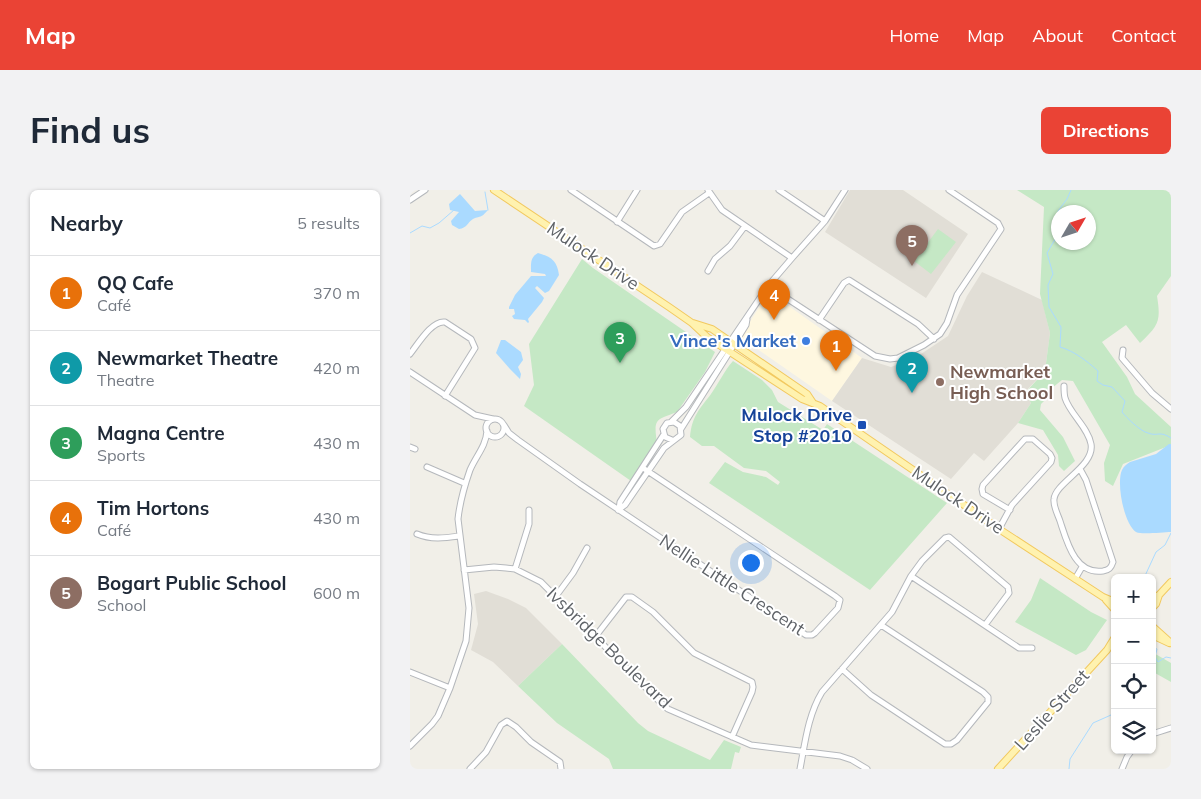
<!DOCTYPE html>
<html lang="en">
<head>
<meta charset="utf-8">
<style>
  :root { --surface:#fff; --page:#f2f2f3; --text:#1f2937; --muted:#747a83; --line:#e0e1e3; --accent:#ea4335 }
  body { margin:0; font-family:Mulish,sans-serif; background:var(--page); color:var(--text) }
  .controls { position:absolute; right:15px; bottom:15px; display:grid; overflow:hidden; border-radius:8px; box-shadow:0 1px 4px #0004 }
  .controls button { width:45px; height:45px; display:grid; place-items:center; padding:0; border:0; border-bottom:1px solid var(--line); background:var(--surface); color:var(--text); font:25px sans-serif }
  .compass { position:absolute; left:641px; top:15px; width:45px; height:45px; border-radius:50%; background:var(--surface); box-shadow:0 1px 4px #0004; rotate:51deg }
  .you { position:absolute; left:340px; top:372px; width:18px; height:18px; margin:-12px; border:4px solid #fff; border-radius:50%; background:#1a73e8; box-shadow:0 0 0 8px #1a73e833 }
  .badge { display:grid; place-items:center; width:32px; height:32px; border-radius:50%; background:var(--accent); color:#fff; font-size:16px; font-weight:700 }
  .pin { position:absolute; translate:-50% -41px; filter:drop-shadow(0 1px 2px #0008) }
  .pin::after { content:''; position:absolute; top:26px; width:18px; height:15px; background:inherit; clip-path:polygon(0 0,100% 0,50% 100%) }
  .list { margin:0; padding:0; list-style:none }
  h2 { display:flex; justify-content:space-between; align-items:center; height:65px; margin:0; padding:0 20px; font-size:21px }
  h2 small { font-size:16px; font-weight:400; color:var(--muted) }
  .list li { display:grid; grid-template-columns:32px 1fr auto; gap:15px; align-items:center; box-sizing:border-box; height:75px; padding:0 20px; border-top:1px solid var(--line) }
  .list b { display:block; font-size:19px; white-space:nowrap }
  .list p { margin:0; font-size:16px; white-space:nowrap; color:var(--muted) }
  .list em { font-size:16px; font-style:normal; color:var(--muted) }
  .icon { flex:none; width:28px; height:28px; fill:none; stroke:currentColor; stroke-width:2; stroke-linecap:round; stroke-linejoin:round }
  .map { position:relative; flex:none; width:761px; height:579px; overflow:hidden; border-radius:8px }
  header { display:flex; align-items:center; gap:30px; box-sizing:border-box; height:70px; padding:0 25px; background:var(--accent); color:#fff }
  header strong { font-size:24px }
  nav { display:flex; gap:28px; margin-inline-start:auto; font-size:18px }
  .intro { display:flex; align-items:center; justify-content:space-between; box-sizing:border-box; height:120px; padding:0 30px }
  h1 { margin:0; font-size:35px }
  .button { padding:12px 22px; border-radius:8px; background:var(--accent); color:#fff; font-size:18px; font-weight:700 }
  main { display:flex; gap:30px; padding:0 30px }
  aside { flex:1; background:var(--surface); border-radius:8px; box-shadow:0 1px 4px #0004 }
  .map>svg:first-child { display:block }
  .commercial { fill:#fef7e0 }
  .education { fill:#e1ded6 }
  .green { fill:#c5e8c5; fill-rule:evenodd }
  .water { fill:#aadaff }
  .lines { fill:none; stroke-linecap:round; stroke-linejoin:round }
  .stream { stroke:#aadaff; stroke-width:1 }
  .minor-casing { stroke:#b5b8bc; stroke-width:7 }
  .major-casing { stroke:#f2c960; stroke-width:8 }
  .minor { stroke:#fff; stroke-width:5 }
  .major { stroke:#fff2af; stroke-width:6 }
  .shop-dot { fill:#3f7fe0; stroke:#fff; stroke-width:2 }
  .education-dot { fill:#8d6e63; stroke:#fff; stroke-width:2 }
  .transit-dot { fill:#1a4fb4; stroke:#fff; stroke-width:2 }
  .labels { text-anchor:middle; stroke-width:4; stroke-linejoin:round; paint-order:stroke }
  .street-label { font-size:18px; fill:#5f6368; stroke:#fff }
  .shop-label { font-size:18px; font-weight:bold; fill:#366cbe; stroke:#fff; text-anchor:end }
  .education-label { font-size:18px; font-weight:bold; fill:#785e54; stroke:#fff; text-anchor:start }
  .transit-label { font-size:18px; font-weight:bold; fill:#164399; stroke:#fff; text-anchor:end }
</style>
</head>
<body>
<header>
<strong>Map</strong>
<nav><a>Home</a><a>Map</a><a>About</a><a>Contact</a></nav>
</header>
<div class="intro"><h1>Find us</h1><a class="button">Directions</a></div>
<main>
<aside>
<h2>Nearby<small>5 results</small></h2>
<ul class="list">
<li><span class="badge" style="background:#e8710a">1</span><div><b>QQ Cafe</b><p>Café</p></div><em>370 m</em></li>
<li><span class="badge" style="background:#0f9aa8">2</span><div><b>Newmarket Theatre</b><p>Theatre</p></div><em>420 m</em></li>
<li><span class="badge" style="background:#2e9e5b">3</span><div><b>Magna Centre</b><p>Sports</p></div><em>430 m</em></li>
<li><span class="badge" style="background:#e8710a">4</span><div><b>Tim Hortons</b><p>Café</p></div><em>430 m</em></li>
<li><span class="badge" style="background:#8d6e63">5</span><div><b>Bogart Public School</b><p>School</p></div><em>600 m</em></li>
</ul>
</aside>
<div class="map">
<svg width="761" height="579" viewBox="0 0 761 579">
  <rect width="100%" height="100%" fill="#f1efe8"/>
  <path class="commercial" d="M359,102l93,66 -30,43 -92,-64z"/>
  <path class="education" d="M440,0h53l65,44 -42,64 -101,-66z
    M572,82l60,28 8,33 -5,38 -20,21 6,11 -13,20 -34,38 -10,-8 -23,26 -119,-78 30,-43 29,9 24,-9 33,-22 19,-40z
    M76,401l22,8 18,9 36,36 -44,42 -25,-24 -22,-12 7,-26 -4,-30z"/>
  <path class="green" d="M607,0h154v86l-14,20c4,25 2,29 -17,47l-14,-18 -24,17 25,35 8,17 36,33v18l-48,19 -10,22 -8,-5 -1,-18 6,-18 -37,-64 -11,-1 -10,8v5l-11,11 -1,6 23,27 12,24 -11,10 -5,-5 -1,-11 -15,-25 -25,-7 13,-20 -6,-10 20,-22 5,-38 -10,-39 4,-87zM648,22h30v30h-30z
    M528,39l18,13 -25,32 -17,-13z
    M172,69l11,9 122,84 -10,20 -28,40c-20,8 -24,5 -20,31l-26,38 -107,-75 10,-21 -5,-41z
    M323,171l29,19 10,10 6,12 45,28 4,-6 120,79 -77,87 -161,-107 16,-21 18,10 23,5 12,8 2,-3 -14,-11 -22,-3 -30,-22h-12l-12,-9c2,-21 9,-27 21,-43 8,-11 13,-23 22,-33z
    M630,388l51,34 16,8 -21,30 -10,5 -61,-33 16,-22z
    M152,454l76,79 10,8 62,29 14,-20 17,7 -2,6 -4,-1 -4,17h-118l-4,-10 -52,-36 -39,-37z
    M742,462l19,11v19l-16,-9 -3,3z"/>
  <path class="water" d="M50,4l15,17 13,-1c-8,9 -6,5 -15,9 -6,4 -6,9 -14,10l-7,-4 -1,-4 8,-9 -9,-2 -1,-6z
    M128,63c13,4 19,7 21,22l-10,16 -4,2 -8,-7 -2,2 9,10 -2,4 -14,17 1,3 -1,1 -3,-3 -11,-1 -2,-3 3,-2 -1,-5h-5v-2l6,-12 16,-19h15l-1,-2 -14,-2c0,-8 -1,-15 7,-19z
    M91,150h4l16,12 2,8 -5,7 3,7 -1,5 -10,-10 -14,-16z
    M759,254h2v88c-8,0 -29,3 -35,0 -12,-8 -20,-49 -14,-62 2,-4 5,-6 8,-8l26,-8z"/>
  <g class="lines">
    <path class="stream" d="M661,0l-4,9 -9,12 -1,25 -10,17 6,21 -5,11 1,22 12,20 -1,20c14,4 27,14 38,24l-1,10 6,4 9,2 13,14 -3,11c5,6 18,19 26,21 10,4 11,-3 23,5
      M75,2l3,18
      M0,43l12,-7 8,2 9,-5 15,-13
      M734,388l12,-26 9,-7 6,-12
      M742,457l5,2 -2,8 3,5 8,-5 5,1
      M659,579l1,-10 23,-36 18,-8 4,-5"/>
    <defs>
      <path id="minor" d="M161,0l83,56 6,-2 22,-32 27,-19
        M298,0l14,20 70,48
        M369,0l46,31
        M0,10l15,-10
        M207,32l20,-32
        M298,81l7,-12 15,-13 15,-20
        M358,96l107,70 15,3 8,-1 26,-13 16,-11 7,-11 10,-28 44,-66 -3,-6 -49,-33
        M409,130l25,-37 5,-3 69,44 16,15
        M713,160l-1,8 30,35 19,16
        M0,164c8,-10 22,-34 35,-32l26,17 4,9 -30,48
        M0,182l65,43 18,4
        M654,196c0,4 0,8 1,12 5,16 23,29 26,46 4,22 -35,38 -37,55 -1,7 4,16 6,22 7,21 15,54 43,50 6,-1 8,-3 10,-9l-27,-82 -6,-11
        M76 238a9 9 0 1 1 18 0a9 9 0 1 1-18 0Z
        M261,232l15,-15 82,-121 24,-28 33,-37 20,-31
        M94,235l5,8 9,7 62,44 226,151h6l3,-2 23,-25 2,-8 -5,-4 -192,-128
        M271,239l46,-73 19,-31 1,-6
        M0,257l5,2
        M17,277l37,16
        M209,319l1,-7 44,-68
        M208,320l7,-5 39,-57 17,-13 -1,-9 -6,-4 -7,1 -4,6 2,8 7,3
        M589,339l13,-24 39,-43 1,-4 -2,-4 -17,-15h-8l-42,46 -1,4 1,5 27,16
        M7,344c14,6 28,4 43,2
        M105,379l14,-45v-14
        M54,380l30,-3 12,1 9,1 26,13 120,121 7,6 83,36 89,11 12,4 15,9
        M501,386l108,72h13
        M665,389l7,-12
        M146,406l17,-23 14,-25
        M185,447l31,-40h6l21,15 41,41 58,29 1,5 -1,5 -20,45
        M432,479l29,26 74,49h6l6,-4 31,-38v-5l-5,-5 -102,-67
        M0,482l40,16
        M742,544l19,-6
        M0,556l22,-22 6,-8 12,-28 16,-47 3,-33 -11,-89c2,-18 6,-32 12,-49 6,-14 16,-24 17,-39
        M60,579l16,-17 15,-27 6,-4 9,6 15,15 29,20 1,7
        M390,579c5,-26 8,-54 22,-77l70,-80 19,-36 11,-15 23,-23 4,-1 59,50 1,6 -24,32
        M712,579l5,-12 5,-7"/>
      <path id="major" d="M84,0l175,117 23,16 15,14 95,62 18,7 179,123 104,68 12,5
        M283,133l19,6 95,65 6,9
        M742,408l7,-3 12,-13
        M696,410l9,10
        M742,418l4,-4 3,-9
        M742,436l19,17
        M742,445l17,8
        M588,579l109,-119 8,-13"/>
    </defs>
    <use href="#minor" class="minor-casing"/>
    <use href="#major" class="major-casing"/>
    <use href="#minor" class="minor"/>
    <use href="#major" class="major"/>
  </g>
  <circle class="shop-dot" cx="396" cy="151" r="5"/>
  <circle class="education-dot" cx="530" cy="192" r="5"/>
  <rect class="transit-dot" x="447" y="230" width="10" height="10" rx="2.5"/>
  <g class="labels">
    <g class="street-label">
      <text transform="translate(183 66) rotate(34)" y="6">Mulock Drive</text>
      <text transform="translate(548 310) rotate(34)" y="6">Mulock Drive</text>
      <text transform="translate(322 395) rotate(33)" y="6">Nellie Little Crescent</text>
      <text transform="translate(199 458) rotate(44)" y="6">Ivsbridge Boulevard</text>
      <text transform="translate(642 520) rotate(-48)" y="6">Leslie Street</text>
    </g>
    <g class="shop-label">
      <text x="386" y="157">Vince's Market</text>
    </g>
    <g class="education-label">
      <text x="540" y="188">Newmarket<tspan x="540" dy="21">High School</tspan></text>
    </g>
    <g class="transit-label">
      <text x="442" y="231">Mulock Drive<tspan x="442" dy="21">Stop #2010</tspan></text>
    </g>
  </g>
</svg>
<div class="controls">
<button>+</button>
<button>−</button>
<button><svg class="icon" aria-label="locate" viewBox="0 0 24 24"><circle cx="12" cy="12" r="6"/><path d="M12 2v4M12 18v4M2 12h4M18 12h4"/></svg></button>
<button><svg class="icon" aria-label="layers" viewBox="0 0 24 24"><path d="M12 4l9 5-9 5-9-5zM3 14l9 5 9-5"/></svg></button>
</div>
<svg class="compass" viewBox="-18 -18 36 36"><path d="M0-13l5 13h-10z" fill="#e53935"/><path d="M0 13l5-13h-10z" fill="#747a83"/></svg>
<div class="you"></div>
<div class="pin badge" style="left:426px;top:181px;background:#e8710a">1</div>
<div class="pin badge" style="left:502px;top:203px;background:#0f9aa8">2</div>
<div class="pin badge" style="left:210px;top:173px;background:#2e9e5b">3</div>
<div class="pin badge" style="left:364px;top:130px;background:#e8710a">4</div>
<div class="pin badge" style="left:502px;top:76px;background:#8d6e63">5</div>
</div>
</main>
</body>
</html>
